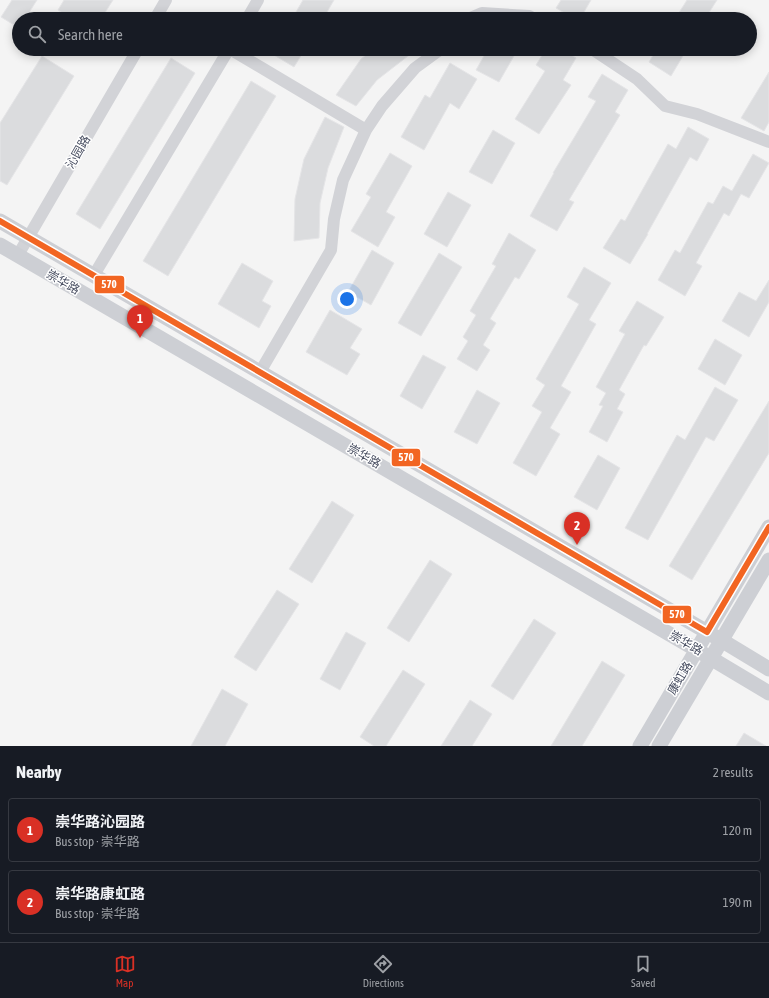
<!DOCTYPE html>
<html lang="en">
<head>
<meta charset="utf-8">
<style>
  :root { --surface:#171b24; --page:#242831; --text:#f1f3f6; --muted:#9ea1a6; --line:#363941; --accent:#d93025 }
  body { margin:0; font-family:"Asap Condensed","Noto Sans SC",sans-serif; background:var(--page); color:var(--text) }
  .you { position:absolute; left:347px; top:299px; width:14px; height:14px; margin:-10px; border:3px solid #fff; border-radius:50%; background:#1a73e8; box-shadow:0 0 0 6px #1a73e833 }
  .badge { display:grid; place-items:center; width:26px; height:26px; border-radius:50%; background:var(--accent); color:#fff; font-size:13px; font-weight:700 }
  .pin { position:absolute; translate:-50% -33px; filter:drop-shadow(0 1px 2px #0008) }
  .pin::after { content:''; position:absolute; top:21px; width:14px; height:12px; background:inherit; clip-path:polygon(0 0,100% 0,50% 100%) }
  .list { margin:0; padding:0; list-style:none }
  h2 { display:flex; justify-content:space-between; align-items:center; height:52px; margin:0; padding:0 16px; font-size:17px }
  h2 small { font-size:13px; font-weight:400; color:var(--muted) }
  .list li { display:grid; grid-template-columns:26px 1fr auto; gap:12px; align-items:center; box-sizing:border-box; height:64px; margin:0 8px 8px; padding:0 8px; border:1px solid var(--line); border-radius:4px }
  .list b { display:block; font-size:15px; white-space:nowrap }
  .list p { margin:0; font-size:13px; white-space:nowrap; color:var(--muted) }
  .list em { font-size:13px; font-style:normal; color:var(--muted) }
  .icon { flex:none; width:22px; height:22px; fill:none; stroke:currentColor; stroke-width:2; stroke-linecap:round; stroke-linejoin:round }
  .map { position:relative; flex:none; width:769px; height:746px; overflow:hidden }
  .search { position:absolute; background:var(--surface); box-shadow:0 2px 10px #0003; left:12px; right:12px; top:12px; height:44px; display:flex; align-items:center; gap:10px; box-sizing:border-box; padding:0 14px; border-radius:22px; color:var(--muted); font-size:15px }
  .sheet { height:196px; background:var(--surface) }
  nav { display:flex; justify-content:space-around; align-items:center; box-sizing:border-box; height:56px; border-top:1px solid var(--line); background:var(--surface); font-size:11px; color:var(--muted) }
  nav a { display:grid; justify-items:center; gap:2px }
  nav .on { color:var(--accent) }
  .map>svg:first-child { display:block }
  .building { fill:#dbdcde; stroke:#e5e5e7 }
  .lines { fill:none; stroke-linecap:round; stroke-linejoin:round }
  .minor { stroke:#d2d3d7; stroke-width:12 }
  .major { stroke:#cdcfd4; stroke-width:15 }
  .bus-1-casing { stroke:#fff; stroke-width:9 }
  .bus-1 { stroke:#f26522; stroke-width:6 }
  .labels { text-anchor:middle; stroke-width:3; stroke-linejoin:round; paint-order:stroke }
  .street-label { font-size:12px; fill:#494f62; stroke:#fff }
  .line-badge { stroke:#fff; stroke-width:1.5 }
  .badge-label { font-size:11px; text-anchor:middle; font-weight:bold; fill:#fff }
</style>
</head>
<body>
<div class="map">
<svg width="769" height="746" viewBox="0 0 769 746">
  <rect width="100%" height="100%" fill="#f4f4f4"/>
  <path class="building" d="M12,0h25l-12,19h-6v9l-18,-11z
    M64,0h49l-12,19h-3l-12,-7 -4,7h-10l-14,-9z
    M303,0h31l-11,19h-31z
    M561,0h30l-11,19h-5l-19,-11z
    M687,0h30l-12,19h-30z
    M264,49h41l-11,18z
    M374,49h43l-40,31 -21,26 -20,-11 25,-36z
    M488,49h30l-19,33 -23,-12z
    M546,49h15l15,9 -13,22 8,5 -32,49 -24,-15 30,-48 -9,-6z
    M657,49h30l-16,27 -22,-14z
    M42,56l32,20 -67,109 -7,-4v-58z
    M171,58l24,15 -95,156 -24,-15z
    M450,63l27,16 -18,30 -9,-6 -26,47 -23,-13 24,-42 5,3z
    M769,72v50l-5,9 -23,-13z
    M602,74l26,16 -13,22 5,3 -51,85 5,2 -17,29 -27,-15 24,-43h-1l43,-72 -8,-4z
    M251,81l25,15 -108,180 -25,-15z
    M325,117l19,10 -16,41 -8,35 -1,35 -25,3 1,-42 9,-40z
    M688,127l21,12 -12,22 -7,-4 -43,77h1l-18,30 -27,-16 18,-29 4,2 43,-77 8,5z
    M493,130l22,13 -23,41 -23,-12z
    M390,153l22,13 -26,46 9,5 -17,30 -27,-16 20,-34 -5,-3z
    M753,154l16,9 -20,35 -8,-4 -12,22 -5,-3 -28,50 6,3 -17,30 -27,-16 17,-30 5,3 28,-51 5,2 10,-18 9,5z
    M448,192l23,13 -24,42 -23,-13z
    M509,233l27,17 -17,29 -4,-2 -25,42 6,4 -13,22 7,5 -13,21 -20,-12 11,-18 -5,-4 13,-22 -6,-4 26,-45 -4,-2z
    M372,250l22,13 -23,42 -23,-13z
    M439,253l23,14 -41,69 -23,-13z
    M242,263l31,18 -11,20 9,5 -12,22 -41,-24z
    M584,267l27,16 -22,37 7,4 -35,62 10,6 -21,36 10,6 -24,42 -23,-13 29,-51 -10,-6 13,-21 -9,-6 43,-75 -12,-7z
    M769,280v22l-20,35 -27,-16 17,-29 17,9z
    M637,301l27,16 -18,29 -2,-1 -25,45 6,4 -8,15 6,3 -16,30 -18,-10 14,-26 -4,-1 7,-12 -10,-6 29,-53 -6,-3z
    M330,310l32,19 -12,19 10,6 -13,21 -41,-23z
    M715,339l27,16 -17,30 -27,-16z
    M423,355l23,12 -24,42 -22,-13z
    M715,387l23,13 -24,41 -8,-4 -58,103 -23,-12 52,-93 8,5z
    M477,390l23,13 -23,41 -23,-12z
    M769,401v52l-77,127 -23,-14z
    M598,455l22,13 -23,42 -23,-13z
    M332,501l22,14 -42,68 -23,-14z
    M430,560l22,14 -43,68 -22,-14z
    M277,590l22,14 -43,67 -22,-14z
    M534,619l22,14 -43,67 -22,-14z
    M346,632l20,11 -26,47 -20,-11z
    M602,661l23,14 -43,71h-31z
    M403,670l22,14 -39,62h-12l-14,-9z
    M222,689l26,15 -23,42h-34z
    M470,700l22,14 -20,32h-31z
    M744,733l22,13h-30z"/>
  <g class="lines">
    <path class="minor" d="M155,19l11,-19
      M247,19l11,-19
      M468,19l14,-6 47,3 5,3
      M230,49l136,81
      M592,49l45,30 28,27 32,8 72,28
      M18,255l120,-206
      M94,275l135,-226
      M260,372l71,-122 3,-31 9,-39 23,-50 16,-24 33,-38 26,-19"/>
    <path class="major" d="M0,221l721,419 48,29
      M0,245l697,405 72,43
      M640,746l129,-219
      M659,746l110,-186"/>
    <defs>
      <path id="bus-1" d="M0,221l707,411 62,-105"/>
    </defs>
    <use href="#bus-1" class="bus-1-casing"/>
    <use href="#bus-1" class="bus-1"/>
  </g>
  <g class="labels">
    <g class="street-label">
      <text transform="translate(78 152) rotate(-60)" y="4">沁园路</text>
      <text transform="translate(63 282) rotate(30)" y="4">崇华路</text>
      <text transform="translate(364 456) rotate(30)" y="4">崇华路</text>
      <text transform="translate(686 643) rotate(30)" y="4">崇华路</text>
      <text transform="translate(680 678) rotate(-59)" y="4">康虹路</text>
    </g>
  </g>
  <g class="line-badge">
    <rect x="94" y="275" width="31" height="19" rx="4" fill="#f26522"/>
    <rect x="391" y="448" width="30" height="19" rx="4" fill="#f26522"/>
    <rect x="662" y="605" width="30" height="19" rx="4" fill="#f26522"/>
  </g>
  <g class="badge-label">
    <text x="109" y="288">570</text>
    <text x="406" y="461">570</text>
    <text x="677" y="618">570</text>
  </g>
</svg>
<div class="you"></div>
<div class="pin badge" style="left:140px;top:338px">1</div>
<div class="pin badge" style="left:577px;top:545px">2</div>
<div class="search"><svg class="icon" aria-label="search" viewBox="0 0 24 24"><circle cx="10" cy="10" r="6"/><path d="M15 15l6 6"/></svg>Search here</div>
</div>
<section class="sheet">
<h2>Nearby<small>2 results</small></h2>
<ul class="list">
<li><span class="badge">1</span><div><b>崇华路沁园路</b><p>Bus stop · 崇华路</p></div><em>120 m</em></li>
<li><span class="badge">2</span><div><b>崇华路康虹路</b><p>Bus stop · 崇华路</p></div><em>190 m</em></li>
</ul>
</section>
<nav>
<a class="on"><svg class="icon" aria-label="map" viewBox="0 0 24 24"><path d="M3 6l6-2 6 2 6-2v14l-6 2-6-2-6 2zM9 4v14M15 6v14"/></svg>Map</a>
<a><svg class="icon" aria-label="directions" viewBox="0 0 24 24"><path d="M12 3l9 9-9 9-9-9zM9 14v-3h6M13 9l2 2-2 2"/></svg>Directions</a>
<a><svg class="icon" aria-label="saved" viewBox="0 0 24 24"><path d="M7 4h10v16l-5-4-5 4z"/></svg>Saved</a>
</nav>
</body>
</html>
